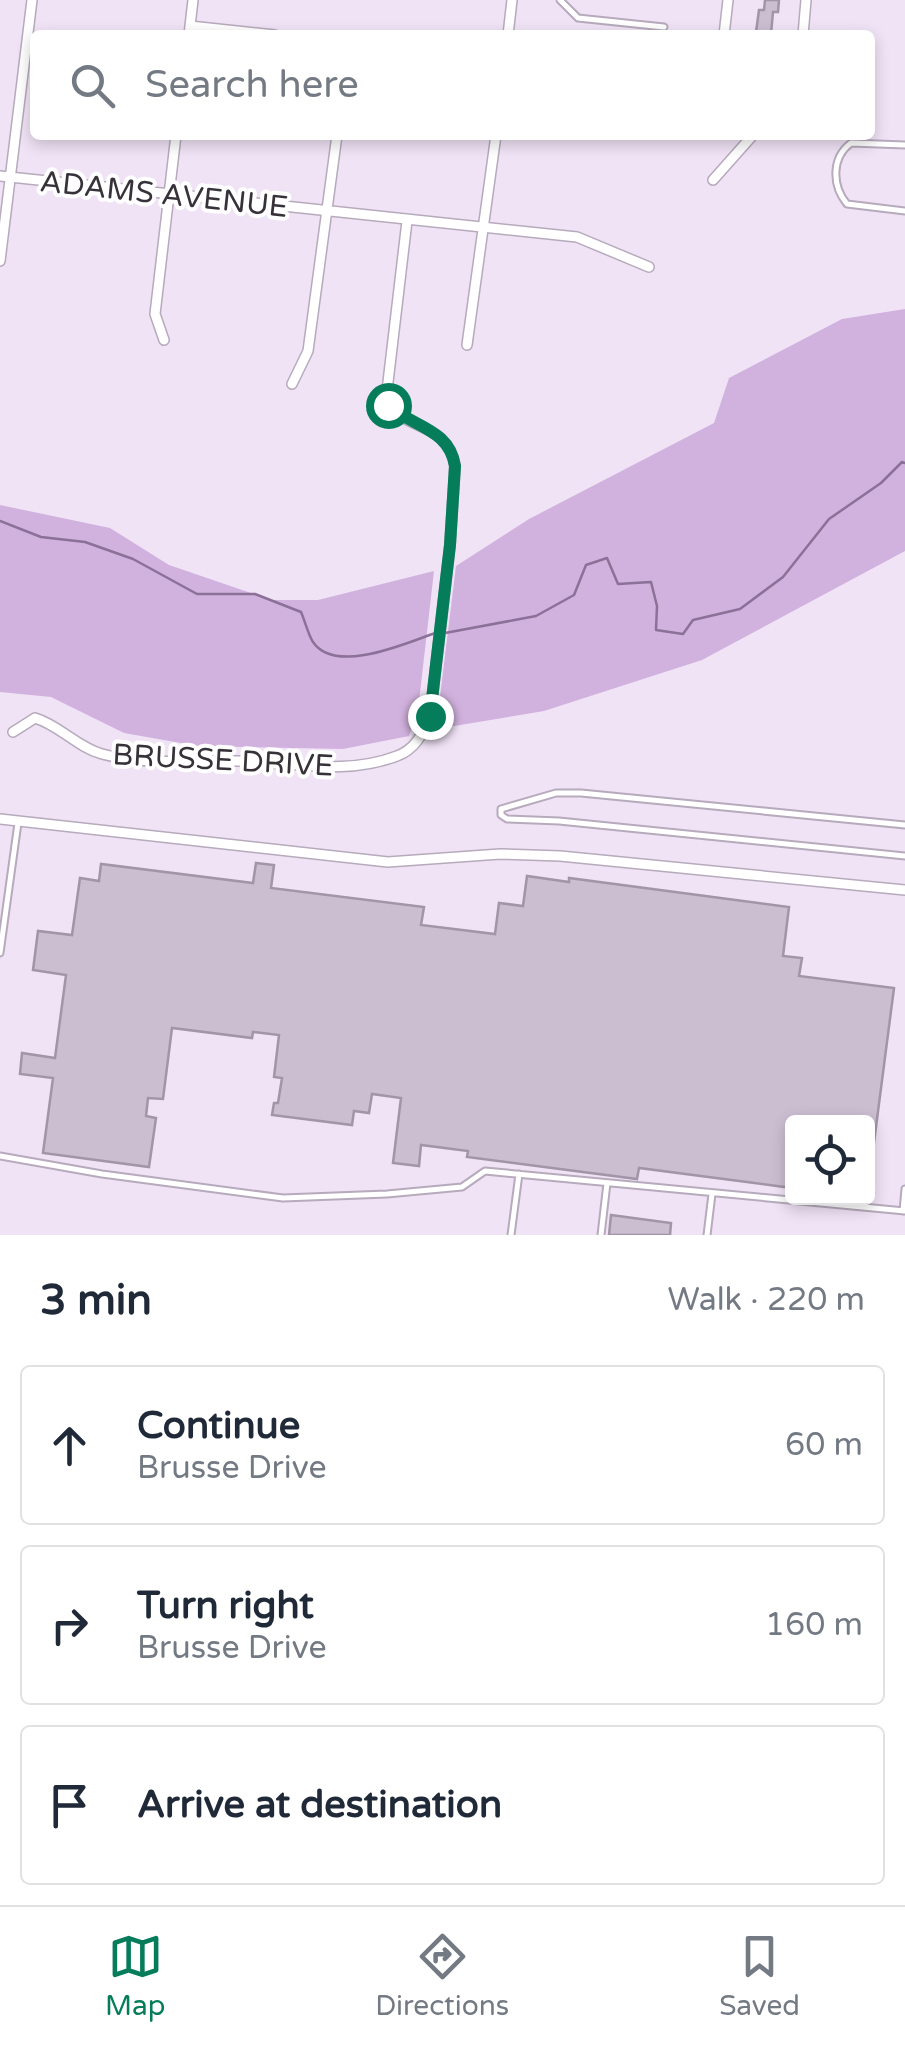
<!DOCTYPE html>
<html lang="en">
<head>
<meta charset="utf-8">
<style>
  :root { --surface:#fff; --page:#f6f6f7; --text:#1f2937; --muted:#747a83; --line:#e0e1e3; --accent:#067d5a }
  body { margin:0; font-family:"Varela Round",sans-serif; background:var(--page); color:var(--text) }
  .controls { position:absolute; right:30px; bottom:30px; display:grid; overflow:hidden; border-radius:10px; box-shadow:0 5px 15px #0003 }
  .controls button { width:90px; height:90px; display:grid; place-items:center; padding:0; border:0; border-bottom:2px solid var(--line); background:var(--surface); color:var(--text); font:50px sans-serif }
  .stop { position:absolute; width:30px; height:30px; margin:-22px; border:8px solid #067d5a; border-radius:50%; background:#fff }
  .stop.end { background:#067d5a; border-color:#fff; box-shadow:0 2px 10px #0008 }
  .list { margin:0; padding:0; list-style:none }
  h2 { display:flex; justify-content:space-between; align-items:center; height:130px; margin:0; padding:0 40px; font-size:42px }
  h2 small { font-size:32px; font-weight:400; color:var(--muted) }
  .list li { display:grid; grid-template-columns:65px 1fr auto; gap:30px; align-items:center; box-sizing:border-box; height:160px; margin:0 20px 20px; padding:0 20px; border:2px solid var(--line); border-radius:10px }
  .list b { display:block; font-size:38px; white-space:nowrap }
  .list p { margin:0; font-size:32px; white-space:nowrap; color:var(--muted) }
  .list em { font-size:32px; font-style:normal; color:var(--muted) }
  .icon { flex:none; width:55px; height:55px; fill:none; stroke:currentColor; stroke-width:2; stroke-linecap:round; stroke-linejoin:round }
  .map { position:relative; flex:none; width:905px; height:1235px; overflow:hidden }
  .search { position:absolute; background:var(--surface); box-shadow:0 5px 15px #0003; left:30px; right:30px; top:30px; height:110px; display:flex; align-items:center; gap:25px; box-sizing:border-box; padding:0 35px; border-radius:10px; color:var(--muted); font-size:38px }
  .sheet { height:670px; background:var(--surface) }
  nav { display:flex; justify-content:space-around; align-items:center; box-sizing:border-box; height:140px; border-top:2px solid var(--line); background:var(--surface); font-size:28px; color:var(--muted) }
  nav a { display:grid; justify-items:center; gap:5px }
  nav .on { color:var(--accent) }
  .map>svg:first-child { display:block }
  .green { fill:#d1b2de }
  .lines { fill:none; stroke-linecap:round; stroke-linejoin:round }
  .stream { stroke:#8b7097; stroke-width:2.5 }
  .building { fill:#cbbed1; stroke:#a195a7; stroke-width:2.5 }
  .lane-casing { stroke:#b6aabc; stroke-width:9 }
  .street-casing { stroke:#b6aabc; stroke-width:12 }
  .lane { stroke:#fff; stroke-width:5 }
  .street { stroke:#fff; stroke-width:9 }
  .route { stroke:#067d5a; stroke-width:12 }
  .labels { text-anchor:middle; stroke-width:8; stroke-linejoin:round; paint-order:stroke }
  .street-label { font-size:30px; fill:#373239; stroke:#fff }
</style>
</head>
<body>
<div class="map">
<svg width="905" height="1235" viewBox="0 0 905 1235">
  <rect width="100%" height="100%" fill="#f0e3f6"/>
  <path class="green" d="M905,309v242l-203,109 -158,51 -108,18 20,-163 73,-47 185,-96 15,-45 113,-59z
    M0,505l110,23 59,37 102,35h47l116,-29 -16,139 -9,26 -66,13 -145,-3 -74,-13 -73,-36 -51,-5z"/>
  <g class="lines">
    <path class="stream" d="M0,521l41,16 44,5 48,17 64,35h58l46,18c4,9 7,22 12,30 22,33 94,1 122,-9
      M445,633l91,-17 38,-21 12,-30 21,-7 11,26 33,-2 6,24 -1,24 27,4 10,-14 47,-11 43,-32 46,-58 52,-36 21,-21 3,1"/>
  </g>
  <path class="building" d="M765,0h14l-1,12h-5l-2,22 -15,-2 3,-22h5z
    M256,863l18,2 -3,23 153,19 -3,18 74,9 4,-31 24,3 4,-30 42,6v-4l220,29 -6,49 19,2 -3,18 95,12 -21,162h-5v-28h-76v66l-153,-20 -2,11 -170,-22 1,-6 -47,-6 -2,21 -26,-3 8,-65 -29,-4 -3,19 -15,-2 -2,14 -80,-10 2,-12h4l4,-25 -8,-1 5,-42 -26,-3 -1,6 -80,-10 -9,71 -15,-1 -2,18 10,2 -7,49 -106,-14 10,-75 -33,-4 2,-21 33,5 11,-83 -33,-5 5,-39 34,4 8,-57 19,3 2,-17 152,19z
    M611,1215l60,8 -1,12h-61z"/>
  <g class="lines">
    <defs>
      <path id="lane" d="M560,0l18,18 86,9
        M905,145l-54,-2c-20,15 -19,43 -4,61l58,7
        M905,825l-324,-32h-25l-55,16v6l6,4 52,2 346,35
        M0,953l18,-130
        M0,1156l102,18 181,24 104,-4 75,-7 23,-16 420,40
        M903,1211l2,-22
        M511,1235l8,-61
        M601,1235l6,-52
        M707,1235l5,-41"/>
      <path id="street" d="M190,26l85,9
        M189,35l4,-35
        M508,35l4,-35
        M724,35l4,-35
        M803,35l3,-35
        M0,176l577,61 72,30
        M713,180l40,-45
        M0,261l32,-261
        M164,340l-9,-26 21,-179
        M467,345l29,-210
        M292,384l16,-33 29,-216
        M13,732l22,-14c24,7 42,29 67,36 45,12 90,6 136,7 55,1 106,15 159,-5 19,-7 25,-22 33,-39l20,-172 5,-79c-7,-46 -54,-34 -69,-67l21,-178
        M0,819l388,43 112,-8 60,2 345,34"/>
    </defs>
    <use href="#lane" class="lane-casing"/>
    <use href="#street" class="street-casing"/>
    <use href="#lane" class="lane"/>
    <use href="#street" class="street"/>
  </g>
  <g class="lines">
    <path class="route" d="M388,405c24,22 61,23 67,61l-5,79 -20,171"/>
  </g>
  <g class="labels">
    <g class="street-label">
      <text transform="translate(164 194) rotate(6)" y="10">ADAMS AVENUE</text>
      <text transform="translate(223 760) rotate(3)" y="10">BRUSSE DRIVE</text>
    </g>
  </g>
</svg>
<div class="controls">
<button><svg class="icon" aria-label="locate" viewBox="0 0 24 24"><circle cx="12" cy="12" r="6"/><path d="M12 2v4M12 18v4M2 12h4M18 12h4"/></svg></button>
</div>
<div class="stop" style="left:388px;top:405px"></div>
<div class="stop end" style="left:430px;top:716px"></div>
<div class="search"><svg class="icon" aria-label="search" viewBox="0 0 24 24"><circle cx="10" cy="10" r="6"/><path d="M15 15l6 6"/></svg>Search here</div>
</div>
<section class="sheet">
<h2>3 min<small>Walk · 220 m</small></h2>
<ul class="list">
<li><svg class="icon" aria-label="ahead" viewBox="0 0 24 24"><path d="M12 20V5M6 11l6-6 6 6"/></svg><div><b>Continue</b><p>Brusse Drive</p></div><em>60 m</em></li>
<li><svg class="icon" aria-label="right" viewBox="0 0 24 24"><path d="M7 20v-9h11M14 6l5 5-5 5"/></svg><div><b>Turn right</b><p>Brusse Drive</p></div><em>160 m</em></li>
<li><svg class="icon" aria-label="arrive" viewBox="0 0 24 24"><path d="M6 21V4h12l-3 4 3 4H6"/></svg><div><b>Arrive at destination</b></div></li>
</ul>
</section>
<nav>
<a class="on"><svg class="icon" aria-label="map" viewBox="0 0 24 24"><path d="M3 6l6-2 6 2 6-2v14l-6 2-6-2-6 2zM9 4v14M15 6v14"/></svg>Map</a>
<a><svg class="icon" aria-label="directions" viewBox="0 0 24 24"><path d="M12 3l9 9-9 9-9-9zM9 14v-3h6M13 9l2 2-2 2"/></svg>Directions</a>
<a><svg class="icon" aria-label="saved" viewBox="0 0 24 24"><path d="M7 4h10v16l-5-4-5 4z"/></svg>Saved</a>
</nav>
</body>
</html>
